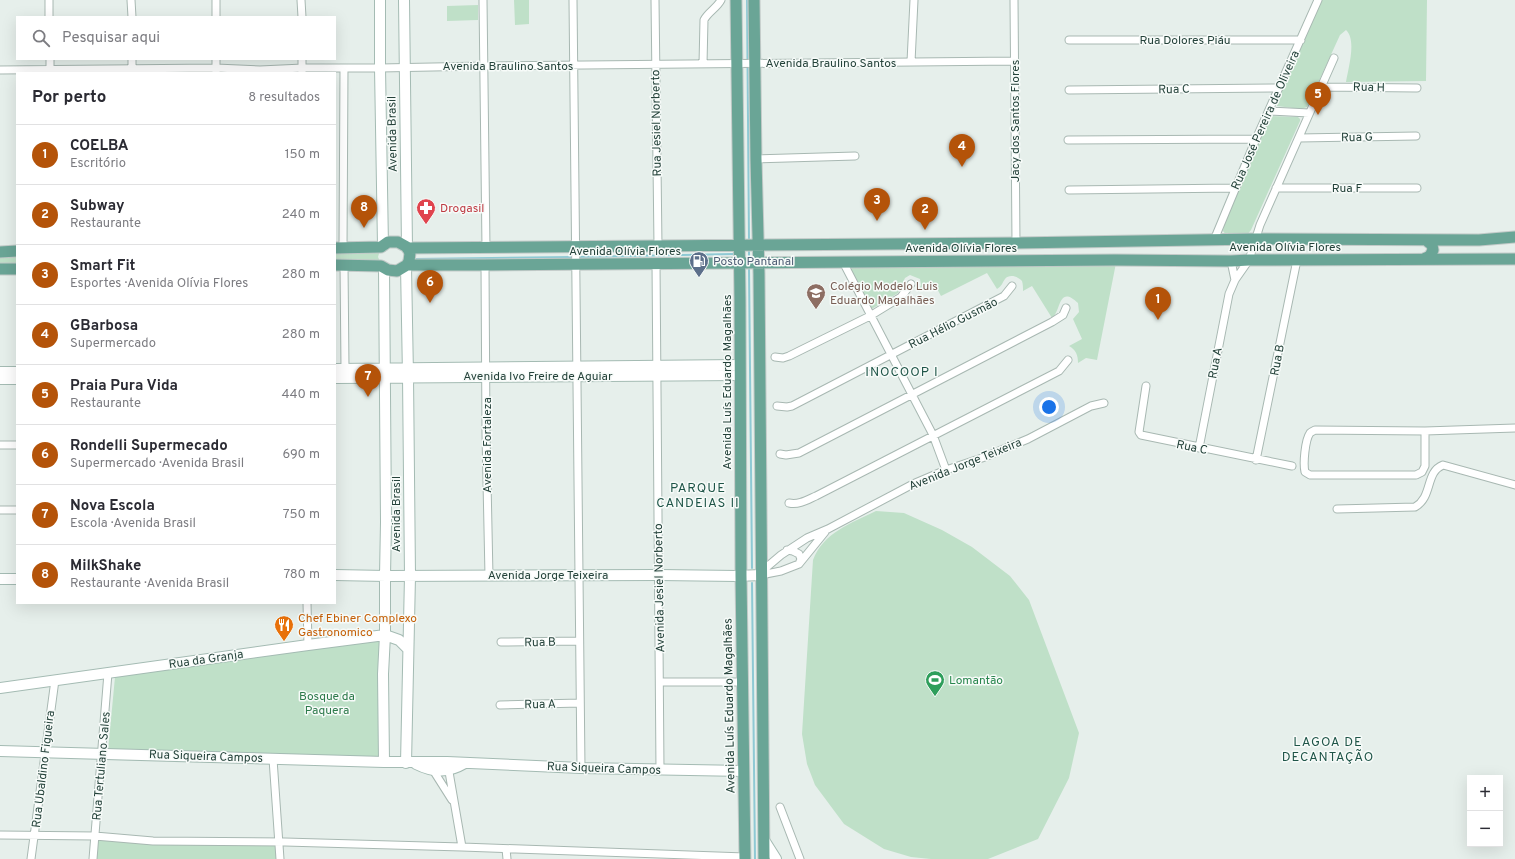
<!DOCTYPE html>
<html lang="pt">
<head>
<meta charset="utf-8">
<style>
  :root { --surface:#fff; --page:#f7f7f7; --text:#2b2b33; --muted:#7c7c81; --line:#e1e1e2; --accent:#b45309 }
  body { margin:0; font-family:Overpass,sans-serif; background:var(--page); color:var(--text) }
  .controls { position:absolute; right:12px; bottom:12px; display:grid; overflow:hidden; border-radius:0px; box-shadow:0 4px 16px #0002 }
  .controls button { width:36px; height:36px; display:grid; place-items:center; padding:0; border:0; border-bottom:1px solid var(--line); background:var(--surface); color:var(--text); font:20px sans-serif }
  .you { position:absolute; left:1049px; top:407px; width:14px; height:14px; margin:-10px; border:3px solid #fff; border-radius:50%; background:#1a73e8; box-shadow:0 0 0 6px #1a73e833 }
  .badge { display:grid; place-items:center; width:26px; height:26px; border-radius:50%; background:var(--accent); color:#fff; font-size:13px; font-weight:700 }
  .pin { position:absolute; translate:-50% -33px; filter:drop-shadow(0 1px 2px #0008) }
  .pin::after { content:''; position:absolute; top:21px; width:14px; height:12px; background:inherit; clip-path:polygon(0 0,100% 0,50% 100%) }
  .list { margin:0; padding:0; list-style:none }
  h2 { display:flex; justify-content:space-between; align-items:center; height:52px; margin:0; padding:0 16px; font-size:17px }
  h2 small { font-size:13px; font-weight:400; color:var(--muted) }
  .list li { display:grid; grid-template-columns:26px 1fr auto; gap:12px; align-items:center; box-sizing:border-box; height:60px; padding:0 16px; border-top:1px solid var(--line) }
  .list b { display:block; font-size:15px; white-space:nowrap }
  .list p { margin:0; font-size:13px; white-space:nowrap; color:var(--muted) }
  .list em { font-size:13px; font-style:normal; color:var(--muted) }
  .icon { flex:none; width:22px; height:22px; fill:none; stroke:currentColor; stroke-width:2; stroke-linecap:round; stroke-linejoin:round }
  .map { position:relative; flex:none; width:1515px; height:859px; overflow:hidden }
  .search { position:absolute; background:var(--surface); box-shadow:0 4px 16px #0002; left:16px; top:16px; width:320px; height:44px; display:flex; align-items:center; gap:10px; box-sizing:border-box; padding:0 14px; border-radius:0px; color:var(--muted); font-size:15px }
  .panel { position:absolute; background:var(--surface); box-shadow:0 4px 16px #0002; left:16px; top:72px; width:320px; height:532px; border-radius:0px }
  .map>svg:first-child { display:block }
  .green { fill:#bfe0c8 }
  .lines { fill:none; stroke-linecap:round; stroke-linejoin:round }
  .stream { stroke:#8ec9d4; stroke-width:2 }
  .street-casing { stroke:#a8b8b2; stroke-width:9 }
  .secondary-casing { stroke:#a4bbb3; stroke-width:12 }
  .primary-casing { stroke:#c2cac8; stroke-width:13 }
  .street { stroke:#fff; stroke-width:7 }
  .secondary { stroke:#fff; stroke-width:10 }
  .primary { stroke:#6aa596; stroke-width:11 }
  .labels { text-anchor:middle; stroke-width:3; stroke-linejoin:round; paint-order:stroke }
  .street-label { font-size:12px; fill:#24423a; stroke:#f7fbf9 }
  .health-label { font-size:12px; fill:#be3a42; stroke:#f7fbf9; text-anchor:start }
  .service-label { font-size:12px; fill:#4e5e75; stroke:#f7fbf9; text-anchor:start }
  .education-label { font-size:12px; fill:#785e54; stroke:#f7fbf9; text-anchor:start }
  .food-label { font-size:12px; fill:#c56008; stroke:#f7fbf9; text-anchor:start }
  .leisure-label { font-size:12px; fill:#27864d; stroke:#f7fbf9; text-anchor:start }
  .park-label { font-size:12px; fill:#2d7a4b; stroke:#f7fbf9 }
  .neighbourhood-label { font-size:13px; letter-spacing:1px; fill:#1f5548; stroke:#f7fbf9 }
</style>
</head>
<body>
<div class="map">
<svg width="1515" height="859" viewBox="0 0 1515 859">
  <rect width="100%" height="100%" fill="#e6efeb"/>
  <path class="green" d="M514,0h15v24l-14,1z
    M1322,0h105l-1,81 -80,1c2,-13 11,-42 0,-52l-6,5 -33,72 -6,2 -24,-3v-5z
    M478,5v15l-31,1v-15z
    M1269,116l29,1 2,2v2l-49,109 -5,6h-19l-4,-5 1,-7z
    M381,247l-3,10 4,9 -47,1v-19z
    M17,251v17h-17v-16z
    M1116,263l-19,97 -11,-2 -8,5c0,-8 -2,-13 -9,-17l13,-7 -9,-20 6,-7 -1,-9c-20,-19 -17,9 -26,15l-20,-32 -9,5c0,-3 0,-7 -1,-10 -4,-5 -13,-7 -17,-2 -3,4 -3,7 -8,10l-10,-16 -46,23 -7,-13 -16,9 3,-7 -1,-6 -10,-4 -5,3 -7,15 -28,17 -21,-45z
    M876,511l28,2 38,17 30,17 38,29 19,24 50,133 -10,45 -31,61 -50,20h-57l-20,-2 -27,-8 -40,-25 -29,-39 -8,-21 -5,-30 11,-174c10,-27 38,-37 63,-49z
    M381,640l3,119 -276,-8 7,-74z
    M95,836l185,5 1,18h-187z"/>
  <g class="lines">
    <path class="stream" d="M747,0l2,240
      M578,257l156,-3
      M749,258v-8
      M415,259l159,-2
      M749,268l3,300
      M752,583l3,276"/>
    <defs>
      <path id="street" d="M49,0v17
        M131,0l1,17
        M216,0v17
        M301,0l1,17
        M483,0l3,248
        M573,0l8,768
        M655,0l3,246
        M1014,0l2,243
        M1069,40h232
        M50,59v14
        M132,59v14
        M216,59v14
        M302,59v14
        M911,62l3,-62
        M703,64l1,-44c4,-8 13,-12 17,-20
        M0,70l216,-2 44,2 43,-2h77l105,-2 530,-5
        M1321,87l96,1
        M1069,90l210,-2
        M1269,111l40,2
        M1299,138l117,-2
        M1068,140l188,-1
        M756,159l99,-3
        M1276,188h141
        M1069,190l166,-2
        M1214,240l42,-101 62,-139
        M343,248l1,-180
        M1231,261l4,19
        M843,262l90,173 13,35
        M656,263l4,507
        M344,265l1,104
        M485,265l1,169 3,142
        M775,357l8,1 6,-2 81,-40 31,-19 10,-13
        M1146,386l-7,46 2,3 151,31
        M777,406l10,1 5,-1 212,-110 8,-10
        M1425,431v35l-3,6 -6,3h-106l-5,-3c-2,-8 0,-32 5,-39 1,-1 3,-2 5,-3l110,1 90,-3
        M0,445h17
        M1199,448l30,-154 6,-14 14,-20 11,-35 74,-167
        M780,454l6,1 13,-2 253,-131 11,-7 3,-7
        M1256,460l41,-200
        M789,503c10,2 18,-3 27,-7l243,-125 9,-11
        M1337,509l78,-2c18,-10 10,-35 28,-42l72,20
        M0,510h17
        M787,550l6,1 6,3 2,5 -2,5
        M761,574l7,-8 13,-11 26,-17 21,-9 85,-45 33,-14 36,-12 46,-19 63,-33 13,-3
        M761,575l20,-4 18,-7 26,-32
        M307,603l1,42
        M501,642l78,-1
        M660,682h82
        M500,705l80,-2
        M273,759l7,100
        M448,766l14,81 283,10
        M433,768v2l19,30
        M780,807l20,52
        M0,835l95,1 58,5 132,1 177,5
        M506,849l1,10
        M31,859l24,-179
        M93,859l15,-186"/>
      <path id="secondary" d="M380,0v68l3,178
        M404,0l3,247
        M406,266l2,110 2,200 -4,187
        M384,268l2,254 -1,54v59l-2,39 1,88
        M335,369l405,-4
        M0,372h17
        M335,378l405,-3
        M0,379h17
        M335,575l51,1 273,-1 78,1 24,-1
        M0,579h17
        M0,688l308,-43 77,-10 14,5 9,9
        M0,751l384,11h63l134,6 163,3
        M416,764c18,9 32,9 49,-1
        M764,840l12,19"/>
      <path id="primary" d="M736,0l4,300 1,276 4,283
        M754,0l2,159 3,115 5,585
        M335,248l46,-1 7,-5h10l9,5 3,6 -1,8 -2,4 -10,6 -9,-1 -7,-4 -46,-1
        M407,248l609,-5 240,-4 223,1 36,-3
        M0,252l17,-1
        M1424,259l6,-3 3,-6 -1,-5 -6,-5
        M407,265h78l630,-5 116,1 18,-1 266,-1
        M0,269h17"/>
    </defs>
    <use href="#street" class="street-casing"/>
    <use href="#secondary" class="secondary-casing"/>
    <use href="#primary" class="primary-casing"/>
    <use href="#street" class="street"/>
    <use href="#secondary" class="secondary"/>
    <use href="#primary" class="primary"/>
  </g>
  <defs>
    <symbol id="pharmacy-pin" viewBox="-11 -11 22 30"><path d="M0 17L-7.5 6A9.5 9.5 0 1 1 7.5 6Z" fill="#e0444e" stroke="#f7fbf9"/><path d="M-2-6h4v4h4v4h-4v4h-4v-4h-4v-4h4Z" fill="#fff"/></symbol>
    <symbol id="fuel-pin" viewBox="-11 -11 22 30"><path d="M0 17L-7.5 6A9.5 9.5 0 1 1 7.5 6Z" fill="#5c6f8a" stroke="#f7fbf9"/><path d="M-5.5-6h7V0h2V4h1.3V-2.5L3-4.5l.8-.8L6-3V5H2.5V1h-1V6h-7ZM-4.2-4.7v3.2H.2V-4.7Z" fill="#fff"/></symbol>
    <symbol id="school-pin" viewBox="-11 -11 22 30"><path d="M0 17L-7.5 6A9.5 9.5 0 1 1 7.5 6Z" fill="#8d6e63" stroke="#f7fbf9"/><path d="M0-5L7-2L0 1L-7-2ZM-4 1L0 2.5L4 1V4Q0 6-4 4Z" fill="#fff"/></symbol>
    <symbol id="restaurant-pin" viewBox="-11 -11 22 30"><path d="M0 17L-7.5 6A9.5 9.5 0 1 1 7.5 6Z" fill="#e8710a" stroke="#f7fbf9"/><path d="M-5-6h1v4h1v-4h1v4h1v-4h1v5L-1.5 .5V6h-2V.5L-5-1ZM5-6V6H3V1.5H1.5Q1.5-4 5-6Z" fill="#fff"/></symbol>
    <symbol id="stadium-pin" viewBox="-11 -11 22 30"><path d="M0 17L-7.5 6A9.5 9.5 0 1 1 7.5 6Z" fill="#2e9e5b" stroke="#f7fbf9"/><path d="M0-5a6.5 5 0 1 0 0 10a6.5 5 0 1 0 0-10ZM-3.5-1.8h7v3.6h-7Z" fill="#fff"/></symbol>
  </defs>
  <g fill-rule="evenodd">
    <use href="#pharmacy-pin" x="415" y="197" width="22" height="30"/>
    <use href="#fuel-pin" x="688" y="250" width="22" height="30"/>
    <use href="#school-pin" x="805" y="282" width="22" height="30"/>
    <use href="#restaurant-pin" x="273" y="614" width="22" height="30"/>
    <use href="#stadium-pin" x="924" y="669" width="22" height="30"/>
  </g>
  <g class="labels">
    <g class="street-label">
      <text x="1185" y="44">Rua Dolores Piáu</text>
      <text x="831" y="67">Avenida Braulino Santos</text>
      <text x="508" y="70">Avenida Braulino Santos</text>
      <text transform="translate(1369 87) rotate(1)" y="4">Rua H</text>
      <text transform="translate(1174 89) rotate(-1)" y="4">Rua C</text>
      <text transform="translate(1265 120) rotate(-66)" y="4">Rua José Pereira de Oliveira</text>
      <text transform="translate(1015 121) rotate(-90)" y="4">Jacy dos Santos Flores</text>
      <text transform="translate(656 123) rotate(-91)" y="4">Rua Jesiel Norberto</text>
      <text transform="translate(392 134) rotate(-91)" y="4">Avenida Brasil</text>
      <text transform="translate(1357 137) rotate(-1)" y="4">Rua G</text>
      <text x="1347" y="192">Rua F</text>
      <text x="1285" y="251">Avenida Olívia Flores</text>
      <text x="961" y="252">Avenida Olívia Flores</text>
      <text x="625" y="255">Avenida Olívia Flores</text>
      <text transform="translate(953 323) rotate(-27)" y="4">Rua Hélio Gusmão</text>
      <text transform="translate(1277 360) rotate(-79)" y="4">Rua B</text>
      <text transform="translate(1215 363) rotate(-79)" y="4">Rua A</text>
      <text x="538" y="380">Avenida Ivo Freire de Aguiar</text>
      <text transform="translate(727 382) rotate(-90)" y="4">Avenida Luís Eduardo Magalhães</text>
      <text transform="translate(487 445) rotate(-90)" y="4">Avenida Fortaleza</text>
      <text transform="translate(1192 447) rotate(12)" y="4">Rua C</text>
      <text transform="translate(965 464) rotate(-22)" y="4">Avenida Jorge Teixeira</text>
      <text transform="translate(396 514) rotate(-90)" y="4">Avenida Brasil</text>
      <text x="548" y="579">Avenida Jorge Teixeira</text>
      <text transform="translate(659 588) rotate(-91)" y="4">Avenida Jesiel Norberto</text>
      <text transform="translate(540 642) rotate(-1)" y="4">Rua B</text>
      <text transform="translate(206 659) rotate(-8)" y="4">Rua da Granja</text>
      <text transform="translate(540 704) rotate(-1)" y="4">Rua A</text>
      <text transform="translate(729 706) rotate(-91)" y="4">Avenida Luís Eduardo Magalhães</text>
      <text transform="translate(206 756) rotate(2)" y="4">Rua Siqueira Campos</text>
      <text transform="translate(101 766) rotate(-85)" y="4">Rua Tertuliano Sales</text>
      <text transform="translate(604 768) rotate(2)" y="4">Rua Siqueira Campos</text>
      <text transform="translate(43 769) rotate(-83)" y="4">Rua Ubaldino Figueira</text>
    </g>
    <g class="health-label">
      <text x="440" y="212">Drogasil</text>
    </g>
    <g class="service-label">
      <text x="713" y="265">Posto Pantanal</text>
    </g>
    <g class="education-label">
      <text x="830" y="290">Colégio Modelo Luis<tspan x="830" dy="14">Eduardo Magalhães</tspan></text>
    </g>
    <g class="food-label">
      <text x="298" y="622">Chef Ebiner Complexo<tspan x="298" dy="14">Gastronomico</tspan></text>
    </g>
    <g class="leisure-label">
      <text x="949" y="684">Lomantão</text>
    </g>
    <g class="park-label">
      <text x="327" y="700">Bosque da<tspan x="327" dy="14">Paquera</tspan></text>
    </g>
    <g class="neighbourhood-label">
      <text x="902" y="376">INOCOOP I</text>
      <text x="698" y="492">PARQUE<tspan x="698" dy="15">CANDEIAS II</tspan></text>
      <text x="1328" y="746">LAGOA DE<tspan x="1328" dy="15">DECANTAÇÃO</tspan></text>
    </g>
  </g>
</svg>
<div class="controls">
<button>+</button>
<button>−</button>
</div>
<div class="you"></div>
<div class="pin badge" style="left:1158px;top:320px">1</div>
<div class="pin badge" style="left:925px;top:230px">2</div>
<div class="pin badge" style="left:877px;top:221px">3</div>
<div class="pin badge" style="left:962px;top:167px">4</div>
<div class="pin badge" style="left:1318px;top:115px">5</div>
<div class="pin badge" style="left:430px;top:303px">6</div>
<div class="pin badge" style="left:368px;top:397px">7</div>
<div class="pin badge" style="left:364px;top:228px">8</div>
<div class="search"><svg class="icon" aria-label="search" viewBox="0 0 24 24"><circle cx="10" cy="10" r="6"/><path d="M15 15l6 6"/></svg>Pesquisar aqui</div>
<section class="panel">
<h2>Por perto<small>8 resultados</small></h2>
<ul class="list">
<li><span class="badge">1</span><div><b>COELBA</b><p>Escritório</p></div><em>150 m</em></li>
<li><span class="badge">2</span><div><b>Subway</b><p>Restaurante</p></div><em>240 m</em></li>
<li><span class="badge">3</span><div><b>Smart Fit</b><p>Esportes · Avenida Olívia Flores</p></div><em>280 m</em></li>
<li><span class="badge">4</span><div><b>GBarbosa</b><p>Supermercado</p></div><em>280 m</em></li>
<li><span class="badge">5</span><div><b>Praia Pura Vida</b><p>Restaurante</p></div><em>440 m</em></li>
<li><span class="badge">6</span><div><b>Rondelli Supermecado</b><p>Supermercado · Avenida Brasil</p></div><em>690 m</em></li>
<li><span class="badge">7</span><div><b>Nova Escola</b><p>Escola · Avenida Brasil</p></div><em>750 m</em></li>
<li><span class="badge">8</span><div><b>MilkShake</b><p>Restaurante · Avenida Brasil</p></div><em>780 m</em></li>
</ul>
</section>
</div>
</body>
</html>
